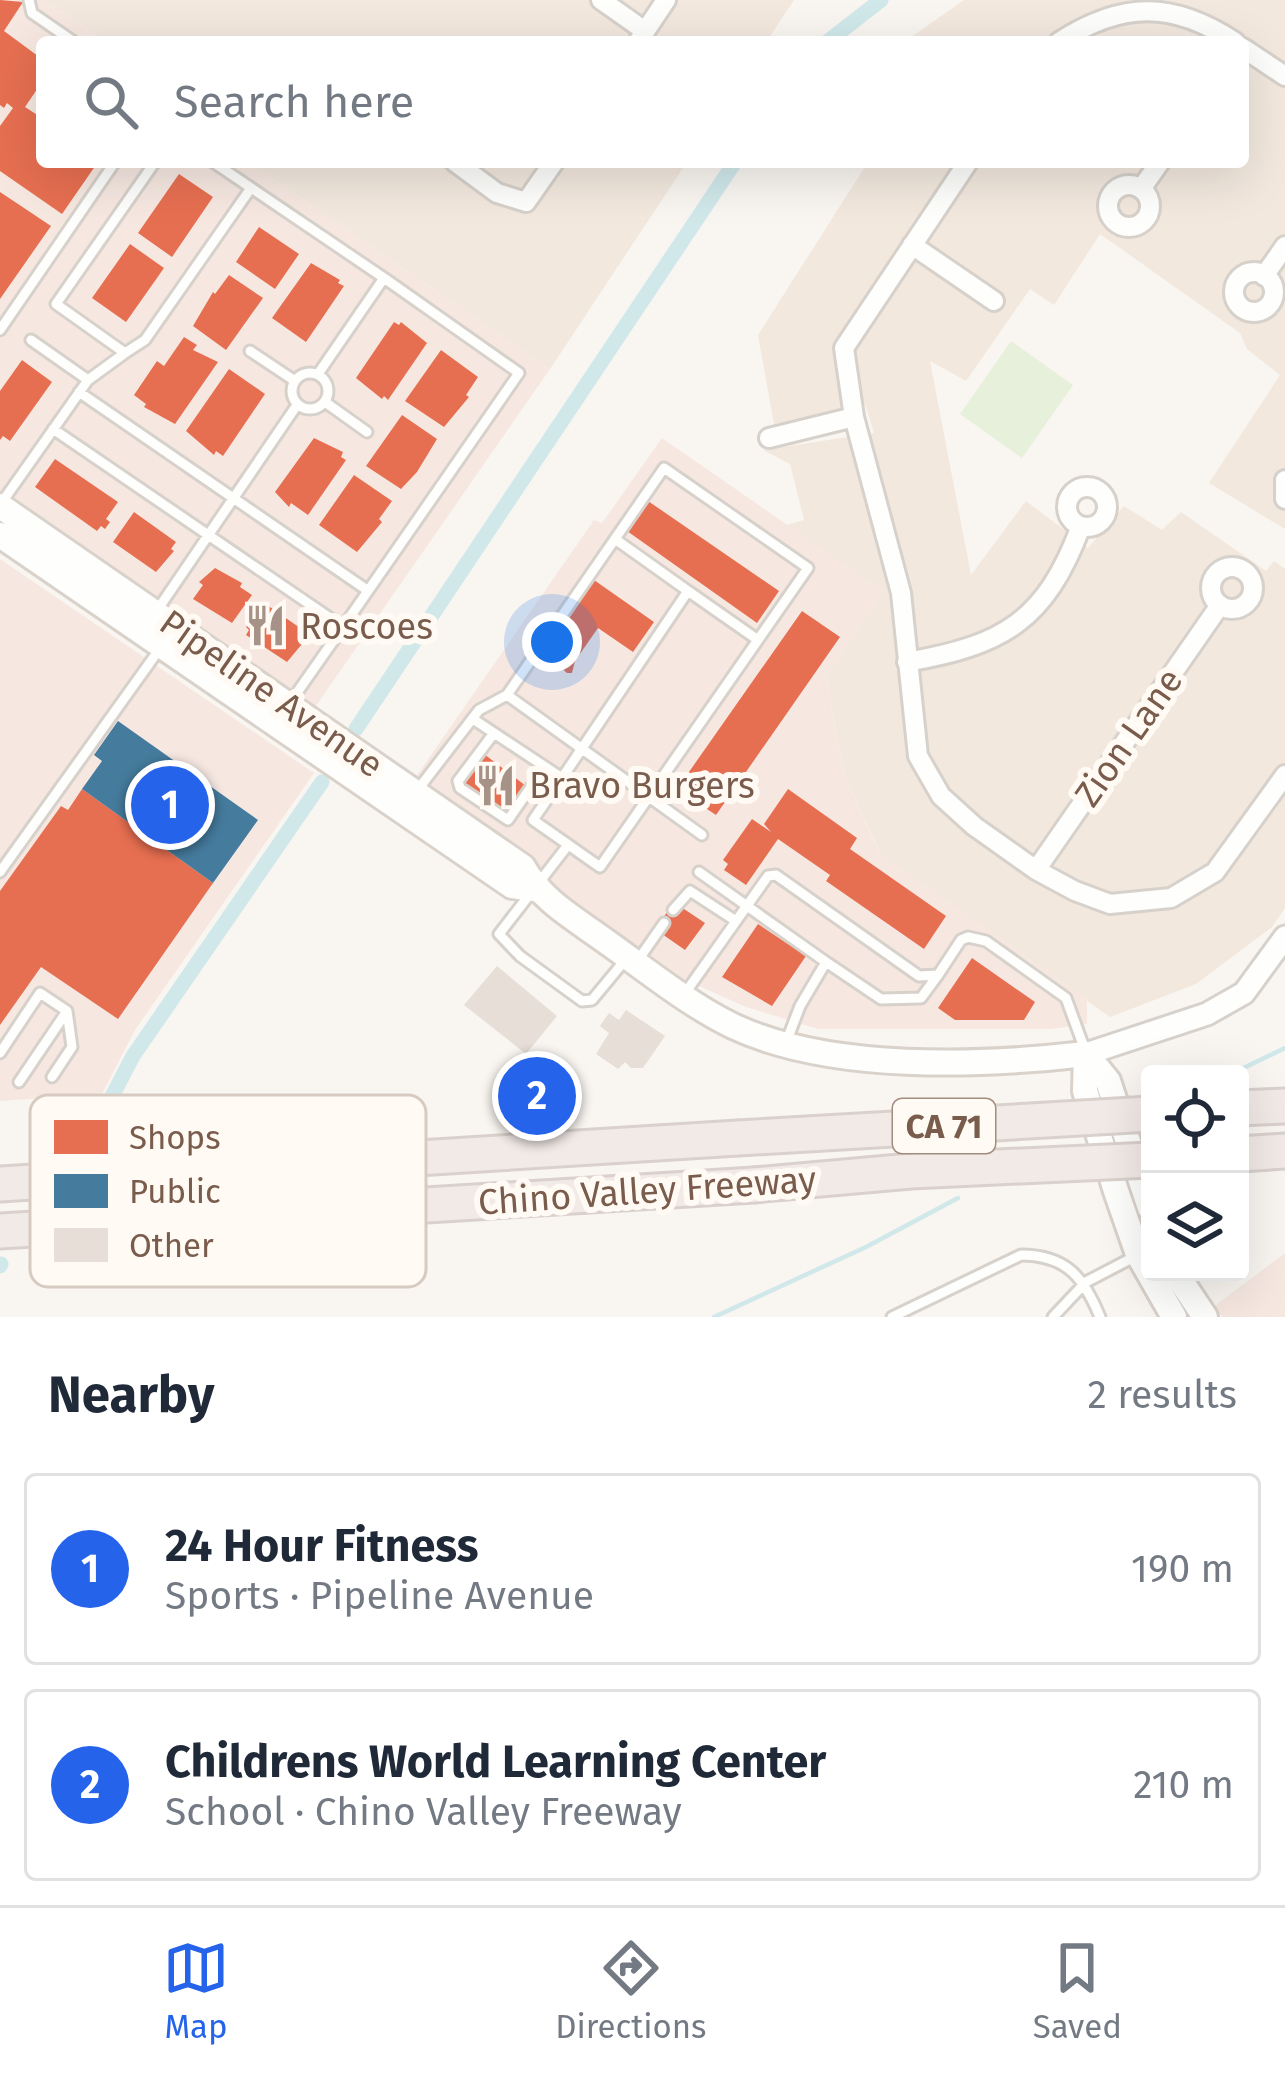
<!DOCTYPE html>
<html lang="en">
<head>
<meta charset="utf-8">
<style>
  :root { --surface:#fff; --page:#f2f2f3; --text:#1f2937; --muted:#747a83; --line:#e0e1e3; --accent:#2563eb }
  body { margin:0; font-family:"Fira Sans",sans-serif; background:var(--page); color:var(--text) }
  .controls { position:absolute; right:36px; bottom:36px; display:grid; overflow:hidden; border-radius:12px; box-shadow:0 12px 48px #0002 }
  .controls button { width:108px; height:108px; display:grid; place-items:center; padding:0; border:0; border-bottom:3px solid var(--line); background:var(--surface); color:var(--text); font:60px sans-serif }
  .you { position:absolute; left:552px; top:642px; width:42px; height:42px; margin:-30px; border:9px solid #fff; border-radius:50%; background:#1a73e8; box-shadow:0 0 0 18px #1a73e833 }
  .badge { display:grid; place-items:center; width:78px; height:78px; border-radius:50%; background:var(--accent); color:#fff; font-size:39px; font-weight:700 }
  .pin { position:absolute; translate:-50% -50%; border:6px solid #fff; box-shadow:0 3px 12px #0006 }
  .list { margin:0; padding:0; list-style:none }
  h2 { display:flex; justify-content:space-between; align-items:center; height:156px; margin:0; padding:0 48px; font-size:51px }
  h2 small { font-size:39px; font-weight:400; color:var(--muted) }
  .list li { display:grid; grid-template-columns:78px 1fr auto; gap:36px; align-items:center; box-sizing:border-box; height:192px; margin:0 24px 24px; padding:0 24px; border:3px solid var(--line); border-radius:12px }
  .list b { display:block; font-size:45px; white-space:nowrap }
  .list p { margin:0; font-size:39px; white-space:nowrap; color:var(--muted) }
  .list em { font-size:39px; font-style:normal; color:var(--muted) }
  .icon { flex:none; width:66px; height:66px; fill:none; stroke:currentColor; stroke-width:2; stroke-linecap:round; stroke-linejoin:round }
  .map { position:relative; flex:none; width:1285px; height:1317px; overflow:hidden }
  .search { position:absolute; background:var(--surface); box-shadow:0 12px 48px #0002; left:36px; right:36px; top:36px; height:132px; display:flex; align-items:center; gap:30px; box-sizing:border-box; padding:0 42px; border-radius:12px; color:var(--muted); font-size:45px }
  .sheet { height:588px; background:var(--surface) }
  nav { display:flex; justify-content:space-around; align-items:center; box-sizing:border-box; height:168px; border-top:3px solid var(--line); background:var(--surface); font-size:33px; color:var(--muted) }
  nav a { display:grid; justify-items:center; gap:6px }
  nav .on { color:var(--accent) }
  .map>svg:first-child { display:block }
  .residential { fill:#f2e8de }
  .commercial { fill:#f6e8e1 }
  .green { fill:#e7f0db }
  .shops { fill:#e76f51 }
  .public { fill:#457b9d }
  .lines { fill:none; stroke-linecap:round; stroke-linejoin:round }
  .stream { stroke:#d0e8ea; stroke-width:4.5 }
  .canal { stroke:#d0e8ea; stroke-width:15 }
  .building { fill:#e6ded7 }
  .service-casing { stroke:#d7d1cb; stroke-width:15 }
  .minor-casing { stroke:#d7d1cb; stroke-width:24 }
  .tertiary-casing { stroke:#d7d1cb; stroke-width:27 }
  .secondary-casing { stroke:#d9d2cb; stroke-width:30 }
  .motorway-casing { stroke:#dad1cc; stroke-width:39 }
  .service { stroke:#fefefd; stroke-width:9 }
  .minor { stroke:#fefefd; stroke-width:18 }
  .tertiary { stroke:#fefefd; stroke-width:21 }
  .secondary { stroke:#fefefd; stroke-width:24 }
  .motorway { stroke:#f2eae7; stroke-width:33 }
  .motorway-bridge-casing { stroke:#dad1cc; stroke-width:39; stroke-linecap:butt }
  .motorway-bridge { stroke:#f2eae7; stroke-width:33 }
  .labels { text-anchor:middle; stroke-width:12; stroke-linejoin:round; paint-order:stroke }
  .shield { fill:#fffaf3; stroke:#a28b7f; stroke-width:3 }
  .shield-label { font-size:33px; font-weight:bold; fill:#7a5c4d }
  .poi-label { font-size:36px; fill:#7a5c4d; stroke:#fffaf3; text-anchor:start }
  .street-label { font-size:36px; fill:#7a5c4d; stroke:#fffaf3 }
  .key { fill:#fffaf3; stroke:#d7cbc1; stroke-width:3 }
  .key-label { font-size:33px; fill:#7a5c4d }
</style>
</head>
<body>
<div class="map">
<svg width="1285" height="1317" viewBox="0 0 1285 1317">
  <rect width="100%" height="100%" fill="#f9f5f0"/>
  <path class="residential" d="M44,0h750l-28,42h-660z
    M964,0h321v529l-76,-46 71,-108 -33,-26 -7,-16 -140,-99 -46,71 -24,-16 -64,92 -36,-20 41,214 55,-74 62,47 36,-42 38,24 19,-18 85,59 8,-10 11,8v339l-13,19 -76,57 -86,33 -229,-162 -37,-81 -18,-99 57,-83 -96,-67 17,-5 -14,-56 -27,-14 111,-17 -9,-29 -91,20 -16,-89 110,-173h375v-120h-339z
    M248,162h439l-137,207z"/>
  <path class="commercial" d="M0,0h44l62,42h-64v120h206l302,207 -246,354 -304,-210z
    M662,438l222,154 -58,84 18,98 36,80 207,144v26l-36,5h-233l-72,-22 -65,-29 -277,-184 190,-274 8,3z
    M0,559l314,214 -179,257 -33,64 -102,7z
    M1285,1253v64h-62l-10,-10z"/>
  <path class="green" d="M1011,341l62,44 -51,73 -62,-44z"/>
  <path class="shops" d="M0,0l23,2 -19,29 38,28v23l-17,25 17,11v44h56l-36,52 -62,-43v-45l13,-18 -6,-5 -3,5 -4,-3z
    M179,174l34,23 -41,60 -34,-24z
    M0,192l51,34 -51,73z
    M259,227l40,27 -24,35 -39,-27z
    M130,244l34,24 -38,54 -34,-24z
    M311,263l29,17 -2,3 6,3 -38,56 -34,-24z
    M229,275l34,23 -37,52 -33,-24 20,-34 2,2z
    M394,322l5,3 2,-3 26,21 -39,57 -4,-4 -2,3 -26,-21z
    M184,337l13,8 -4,5 25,12 -43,62 -31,-17 2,-3 -12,-9 23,-34 7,5z
    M441,350l37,27 -12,18 3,2 -25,30 -39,-26z
    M22,360l30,22 -42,59 -7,-5 -3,4v-49z
    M229,369l36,25 -42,62 -7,-5 -2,4 -28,-24z
    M402,415l35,24 -20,33 -16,17 -35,-23z
    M314,438l29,14 -2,5 5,3 -38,55 -17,-12 -2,4 -14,-15z
    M55,459l63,43 -12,17 4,3 -5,7 -4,-3 -4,5 -62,-44z
    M354,475l38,26 -13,18 3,3 -25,30 -38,-27z
    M648,501l131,90 -22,32 -130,-92z
    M134,512l42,30 -5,7 3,2 -18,21 -43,-30z
    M215,568l27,15 -2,4 12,8 -20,28 -39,-24 10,-14 -4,-3z
    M594,580l60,42 -21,30 -35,-24 -23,33 -3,12h-5l-22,-19z
    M267,605l39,27 -7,10 3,2 -15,18 -41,-27 3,-5 -3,-3z
    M802,611l38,26 -124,178 -39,-26z
    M484,754l42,32 -18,28 -44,-31z
    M82,789l131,94 -95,136 -77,-52 -41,58v-134l61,-85 7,4z
    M788,789l69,49 -7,11 96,67 -22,33 -98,-68 4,-6 -52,-36 -32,46 -22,-15 4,-6 -5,-4 29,-41 19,13 -7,-8z
    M681,907l24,16 -20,27 -23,-16 -2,-12 10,-14 6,5z
    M758,924l48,32 -34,50 -50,-29z
    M972,958l63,44 -11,18h-69l-17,-12z"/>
  <path class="public" d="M118,721l140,99 -45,63 -131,-94 20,-28 -8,-6z"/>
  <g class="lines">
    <path class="stream" d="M1231,1074l54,-26
      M714,1317l152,-70 92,-49"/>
    <path class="canal" d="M827,42l54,-42
      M356,729l379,-567
      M77,1151l30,-45 26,-50 189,-274
      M0,1266l1,-2"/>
  </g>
  <path class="building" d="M497,966l60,50 -31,38 -62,-49z
    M626,1010l39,26 -22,32h-12l-6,-6 -7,7 -22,-15 13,-21 -9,-7 9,-13 10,7z"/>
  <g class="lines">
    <defs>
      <path id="service" d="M29,0l3,13 42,29
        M213,162l171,116 -66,96
        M0,330l115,-168
        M31,340l57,40
        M250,351l45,30
        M125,353l20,-13 106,-152
        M292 391a18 18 0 1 1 36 0a18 18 0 1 1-36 0Z
        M79,392l288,198
        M325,402l42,30
        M53,429l290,198 -54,77
        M0,505l88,-125 37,-27 -69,-49 99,-142
        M615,539l73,52
        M158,609l139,-204
        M343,627l176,-254 -135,-95
        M507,695l195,140
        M494,733l-36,48 2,7 48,32 37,-53
        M562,778l126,-187 70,49
        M416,792l63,-82 28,-15 157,-227 144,100 -208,299 -67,-47 29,-42 -89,-59
        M568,845l-69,89 21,22 62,45 10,-1 34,-41
        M0,872l161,-225
        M699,872l127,90 -26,44 -13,34
        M673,910l17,-19 46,30
        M826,962l55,37 40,-1 17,-23
        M636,963l28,-40
        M683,996l85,-120 8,-1 143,101 19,-1 23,-35 7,-3 18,4 80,57 19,52
        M0,1053l40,-60 27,18 5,36 -20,30
        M19,1082l48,-71
        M892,1317l129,-62c46,0 63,23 79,62
        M1053,1317l33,-35 48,-25"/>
      <path id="minor" d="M601,0l44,31
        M638,42l28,-42
        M1059,42c63,-41 114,-41 176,0
        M1243,48l42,28
        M455,162l42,31 29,9 28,-40
        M968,162l-124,186 10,69 47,176 17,163 23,40 33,30 62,44 39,21 35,13 61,-6 44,-26 70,-97
        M1108 206a21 21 0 1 1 42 0a21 21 0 1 1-42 0Z
        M1141,189l19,-27
        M912,245l82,56
        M1234 292a20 20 0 1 1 40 0a20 20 0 1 1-40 0Z
        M1264,276l21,-30
        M769,438l85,-21
        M1285,480v19
        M1067 507a20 20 0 1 1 40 0a20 20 0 1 1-40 0Z
        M1211 588a21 21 0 1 1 42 0a21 21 0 1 1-42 0Z
        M907,662c96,-17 138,-40 174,-136
        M1036,870l184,-265"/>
      <path id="tertiary" d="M1086,1054l121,-40 37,-21 41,-56"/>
      <path id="secondary" d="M0,506l523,361c19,35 56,54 88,78 39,28 79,60 122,81 97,46 248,40 353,28
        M0,535l512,351 23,3
        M1086,1054l-1,37 31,100 22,63 36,63
        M1086,1054l22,27 42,127
        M1175,1272l30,45"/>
      <path id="motorway" d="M1240,1108l45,-2
        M1240,1154l45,-3
        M0,1184l738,-46
        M0,1231l754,-46"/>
    </defs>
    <use href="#service" class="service-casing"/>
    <use href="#minor" class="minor-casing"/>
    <use href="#tertiary" class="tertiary-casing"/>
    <use href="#secondary" class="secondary-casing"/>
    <use href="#motorway" class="motorway-casing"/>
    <use href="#service" class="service"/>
    <use href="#minor" class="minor"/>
    <use href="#tertiary" class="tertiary"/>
    <use href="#secondary" class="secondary"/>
    <use href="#motorway" class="motorway"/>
    <defs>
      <path id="motorway-bridge" d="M738,1138l412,-24
        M754,1185l157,-14 239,-11"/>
    </defs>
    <use href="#motorway-bridge" class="motorway-bridge-casing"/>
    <use href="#motorway-bridge" class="motorway-bridge"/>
  </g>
  <defs>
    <symbol id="restaurant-bare" viewBox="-9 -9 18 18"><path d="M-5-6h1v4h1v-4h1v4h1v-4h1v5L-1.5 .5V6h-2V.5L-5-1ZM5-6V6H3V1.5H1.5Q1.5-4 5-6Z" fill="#a69286" stroke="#fffaf3" stroke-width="2.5" paint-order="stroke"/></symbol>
  </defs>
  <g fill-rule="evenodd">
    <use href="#restaurant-bare" x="236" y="596" width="59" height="59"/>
    <use href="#restaurant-bare" x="466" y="756" width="59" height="59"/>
  </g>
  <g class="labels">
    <rect class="shield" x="893" y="1099" width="102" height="54" rx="9"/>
    <g class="shield-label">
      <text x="944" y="1138">CA 71</text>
    </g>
    <g class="poi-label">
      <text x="300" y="639">Roscoes</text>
      <text x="529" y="798">Bravo Burgers</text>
    </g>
    <g class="street-label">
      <text transform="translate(272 693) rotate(35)" y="13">Pipeline Avenue</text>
      <text transform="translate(1128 737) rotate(-55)" y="13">Zion Lane</text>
      <text transform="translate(647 1190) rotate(-4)" y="13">Chino Valley Freeway</text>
    </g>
  </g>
  <rect x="30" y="1095" width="396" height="192" rx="18" class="key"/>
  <rect x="54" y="1120" width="54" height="34" fill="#e76f51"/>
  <rect x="54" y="1174" width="54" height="34" fill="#457b9d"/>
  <rect x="54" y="1228" width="54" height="34" fill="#e6ded7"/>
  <g class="key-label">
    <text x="129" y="1149">Shops</text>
    <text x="129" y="1203">Public</text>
    <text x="129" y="1257">Other</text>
  </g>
</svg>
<div class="controls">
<button><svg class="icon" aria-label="locate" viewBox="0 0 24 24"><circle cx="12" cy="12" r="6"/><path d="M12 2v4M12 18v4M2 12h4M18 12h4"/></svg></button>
<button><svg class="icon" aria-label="layers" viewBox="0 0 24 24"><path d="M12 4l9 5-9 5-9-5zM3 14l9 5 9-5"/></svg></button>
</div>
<div class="you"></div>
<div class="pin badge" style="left:170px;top:805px">1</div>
<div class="pin badge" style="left:537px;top:1096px">2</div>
<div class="search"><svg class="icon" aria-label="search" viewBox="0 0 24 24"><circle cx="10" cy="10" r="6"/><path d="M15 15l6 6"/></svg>Search here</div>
</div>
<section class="sheet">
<h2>Nearby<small>2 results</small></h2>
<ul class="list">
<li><span class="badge">1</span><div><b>24 Hour Fitness</b><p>Sports · Pipeline Avenue</p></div><em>190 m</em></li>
<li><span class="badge">2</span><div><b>Childrens World Learning Center</b><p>School · Chino Valley Freeway</p></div><em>210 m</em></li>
</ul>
</section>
<nav>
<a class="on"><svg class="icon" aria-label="map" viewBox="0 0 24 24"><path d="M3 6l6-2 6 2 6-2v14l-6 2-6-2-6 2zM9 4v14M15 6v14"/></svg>Map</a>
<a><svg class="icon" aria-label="directions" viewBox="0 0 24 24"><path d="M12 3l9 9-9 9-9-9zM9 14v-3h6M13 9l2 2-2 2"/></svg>Directions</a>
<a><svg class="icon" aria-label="saved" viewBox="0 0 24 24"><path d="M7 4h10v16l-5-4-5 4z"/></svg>Saved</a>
</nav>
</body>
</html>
